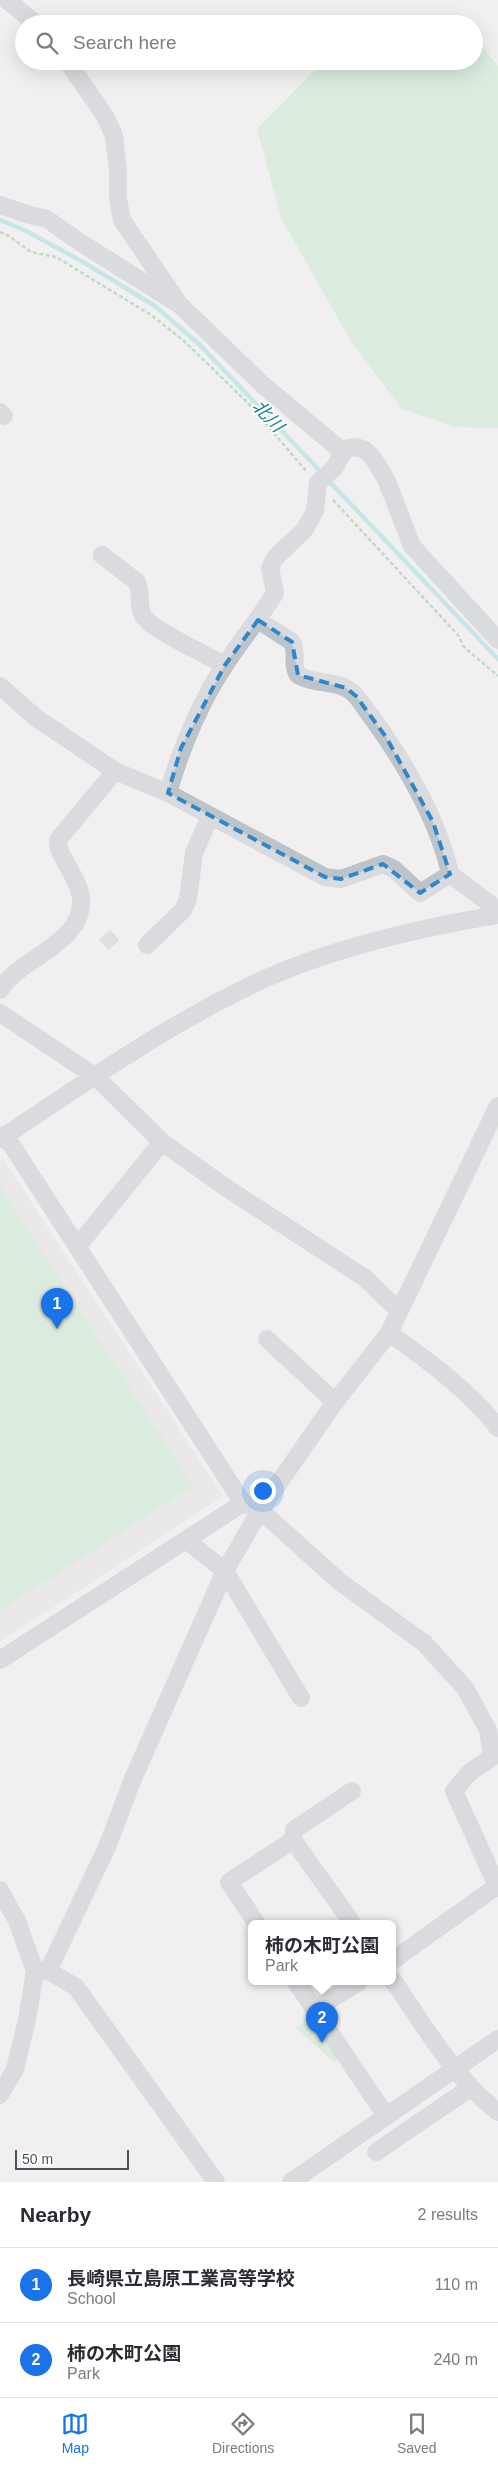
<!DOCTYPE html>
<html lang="en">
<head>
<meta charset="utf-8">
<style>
  :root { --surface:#fff; --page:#f2f2f3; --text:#2b2b33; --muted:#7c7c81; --line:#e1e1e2; --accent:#1a73e8 }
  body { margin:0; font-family:Helvetica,"Noto Sans JP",sans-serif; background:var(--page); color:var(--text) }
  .scale { position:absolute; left:15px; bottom:12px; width:114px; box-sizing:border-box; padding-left:5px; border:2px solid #49545a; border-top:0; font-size:14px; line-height:18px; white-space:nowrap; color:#49545a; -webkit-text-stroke:4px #fff; paint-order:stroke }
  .you { position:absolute; left:262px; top:1490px; width:18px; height:18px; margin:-12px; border:4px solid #fff; border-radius:50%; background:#1a73e8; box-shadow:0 0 0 8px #1a73e833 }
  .badge { display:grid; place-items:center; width:32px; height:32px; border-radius:50%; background:var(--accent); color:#fff; font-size:16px; font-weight:700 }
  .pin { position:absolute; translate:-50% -41px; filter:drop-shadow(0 1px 2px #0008) }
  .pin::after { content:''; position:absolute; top:26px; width:18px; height:15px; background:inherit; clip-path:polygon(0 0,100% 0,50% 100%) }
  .popup { position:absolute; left:248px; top:1920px; width:148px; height:65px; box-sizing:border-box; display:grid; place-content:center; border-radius:8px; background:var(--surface); filter:drop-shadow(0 1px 4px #0005); font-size:16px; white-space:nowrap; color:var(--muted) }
  .popup b { font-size:19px; color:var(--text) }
  .popup::after { content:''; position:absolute; left:50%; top:100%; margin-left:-10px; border:10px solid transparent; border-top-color:var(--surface) }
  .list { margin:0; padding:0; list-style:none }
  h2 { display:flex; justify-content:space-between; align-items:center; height:65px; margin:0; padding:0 20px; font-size:21px }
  h2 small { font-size:16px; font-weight:400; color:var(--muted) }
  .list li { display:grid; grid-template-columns:32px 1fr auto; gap:15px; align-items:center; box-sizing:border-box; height:75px; padding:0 20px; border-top:1px solid var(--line) }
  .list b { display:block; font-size:19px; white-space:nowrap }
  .list p { margin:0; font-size:16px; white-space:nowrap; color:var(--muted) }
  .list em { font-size:16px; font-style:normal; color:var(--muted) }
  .icon { flex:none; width:28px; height:28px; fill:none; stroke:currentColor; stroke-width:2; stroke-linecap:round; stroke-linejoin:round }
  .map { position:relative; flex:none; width:498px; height:2182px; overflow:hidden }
  .search { position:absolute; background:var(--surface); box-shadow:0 5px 20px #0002; left:15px; right:15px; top:15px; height:55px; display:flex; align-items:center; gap:12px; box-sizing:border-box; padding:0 18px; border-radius:28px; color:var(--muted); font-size:19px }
  .sheet { height:215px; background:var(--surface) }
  nav { display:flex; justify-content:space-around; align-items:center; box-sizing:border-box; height:70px; border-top:1px solid var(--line); background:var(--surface); font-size:14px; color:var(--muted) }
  nav a { display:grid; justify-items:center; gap:2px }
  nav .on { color:var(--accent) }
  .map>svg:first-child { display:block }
  .education { fill:#e2e0e0 }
  .green { fill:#c2e9cd }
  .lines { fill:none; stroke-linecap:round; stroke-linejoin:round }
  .stream { stroke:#95dbe1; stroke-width:4.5 }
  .building { fill:#c9cdd1; stroke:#d3d6d9 }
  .path { stroke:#7fc399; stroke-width:2.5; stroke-dasharray:4 2.5; stroke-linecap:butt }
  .minor { stroke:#bcc4ca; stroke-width:18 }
  .marked { fill:none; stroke:#2f87ca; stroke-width:4; stroke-dasharray:10 6; stroke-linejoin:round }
  .labels { text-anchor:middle; stroke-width:4; stroke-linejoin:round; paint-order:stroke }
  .water-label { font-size:18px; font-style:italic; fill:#1d828a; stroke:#fff }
</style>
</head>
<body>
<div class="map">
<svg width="498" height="2182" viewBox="0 0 498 2182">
  <rect width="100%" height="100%" fill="#f1efef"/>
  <path class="education" d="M3,1159l220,337 -223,146v-481z"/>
  <path class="green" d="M474,36l24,30v362l-43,-1 -53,-18 -50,-66 -71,-125 -24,-89 58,-59 15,-9h144z
    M0,1186l193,300 -193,125z
    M314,2016l27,41 -7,5 -38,-34z"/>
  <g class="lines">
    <path class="stream" d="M0,220l26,11 57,31 72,44 44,38 123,129
      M327,479l171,180"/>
  </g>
  <path class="building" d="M110,930l9,10 -10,10 -10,-10z"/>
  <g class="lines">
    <path class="path" d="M0,232l9,4 22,16 25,5 95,58 32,25 66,64 58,68
      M333,500l125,135 6,12 34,29"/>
    <path class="minor" d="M7,0l29,24
      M67,61l38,55 9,20 4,34v29l4,21 57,84 84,81 80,67
      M0,205l30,10 17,4 31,22 97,61
      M0,412l4,4
      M102,555l35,27c5,11 0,24 7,35 9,13 64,39 81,48
      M258,620l34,22c6,11 -1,23 6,33 16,10 40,5 54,17 8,7 14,18 21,27 31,43 66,102 77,155l48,36
      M0,686l35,31 80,54 53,22 157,84 16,2 42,-15 11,5 26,24 30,-19
      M168,793c13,-44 31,-89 57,-128 16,-25 35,-47 50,-72l-5,-25 5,-10 30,-29 10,-18 3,-28 16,-15 9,-16 6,-4 7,-1 9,3 8,8 13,21 26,67 86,94
      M147,945l36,-35 5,-11 6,-46 16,-36
      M0,990c20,-33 84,-46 81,-91 -1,-20 -26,-47 -23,-59l57,-69
      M0,1013l96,64 66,65 63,45 140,91 34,33
      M5,1135l238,368 17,7 80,72 84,61 41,45 23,42 4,27 -23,16 -15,18 44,97
      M0,1139c78,-52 157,-107 241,-149 78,-39 172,-61 257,-75
      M77,1247l85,-105
      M389,1333c37,26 82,59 109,95
      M267,1339l68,63
      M186,1540l39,31 76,127
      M0,1660l243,-157
      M352,1791l-58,39 -1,10 60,84
      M0,1890l17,31 18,50 -8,49 -12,49 -15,26
      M257,1924l-28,-42 64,-42
      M392,1961l105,-75
      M35,1971h13l28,16 140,195
      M48,1971l59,-124 25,-66 93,-210 35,-61 75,-108 54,-69 109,-227
      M392,1979c32,46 61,98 106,133
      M296,1982l90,134
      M315,2009l44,-27
      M376,2152l94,-64
      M291,2182l207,-143"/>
  </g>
  <path d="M0 0H498V2182H0ZM258,620l34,22 6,33 48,13 10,8 30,41 47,85 17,52 -30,19 -37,-29 -42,15 -16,-2 -157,-84 13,-45 44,-83z" fill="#f1efef" fill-opacity=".55" fill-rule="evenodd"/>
  <path class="marked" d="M258,620l34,22 6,33 48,13 10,8 30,41 47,85 17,52 -30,19 -37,-29 -42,15 -16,-2 -157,-84 13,-45 44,-83z"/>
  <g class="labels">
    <g class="water-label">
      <text transform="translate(268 416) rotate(47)" y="6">北川</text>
    </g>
  </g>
</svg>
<div class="scale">50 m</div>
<div class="you"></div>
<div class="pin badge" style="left:57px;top:1329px">1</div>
<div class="pin badge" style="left:322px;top:2043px">2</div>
<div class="popup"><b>柿の木町公園</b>Park</div>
<div class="search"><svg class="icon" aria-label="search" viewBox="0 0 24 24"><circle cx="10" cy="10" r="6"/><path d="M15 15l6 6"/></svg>Search here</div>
</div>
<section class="sheet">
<h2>Nearby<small>2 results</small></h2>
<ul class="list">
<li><span class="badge">1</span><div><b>長崎県立島原工業高等学校</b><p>School</p></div><em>110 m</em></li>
<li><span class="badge">2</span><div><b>柿の木町公園</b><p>Park</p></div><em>240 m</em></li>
</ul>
</section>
<nav>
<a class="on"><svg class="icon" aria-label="map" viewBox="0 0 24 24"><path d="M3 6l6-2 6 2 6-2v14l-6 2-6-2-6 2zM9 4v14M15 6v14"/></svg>Map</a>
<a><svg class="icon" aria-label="directions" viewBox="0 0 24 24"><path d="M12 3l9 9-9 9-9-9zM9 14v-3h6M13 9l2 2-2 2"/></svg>Directions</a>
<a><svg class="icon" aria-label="saved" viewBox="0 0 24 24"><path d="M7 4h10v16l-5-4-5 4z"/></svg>Saved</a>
</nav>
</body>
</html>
